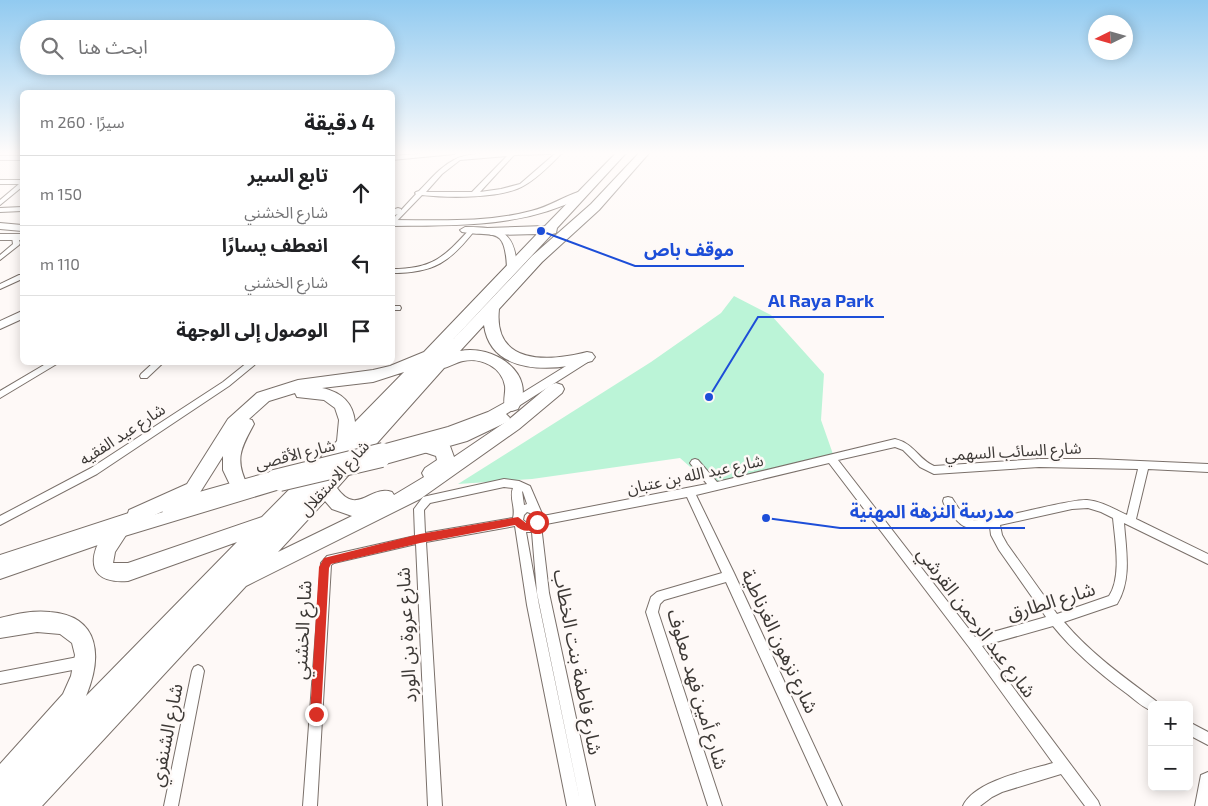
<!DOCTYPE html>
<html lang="ar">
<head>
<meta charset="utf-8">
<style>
  :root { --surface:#fff; --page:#f6f6f6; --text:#202124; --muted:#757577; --line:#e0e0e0 }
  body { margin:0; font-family:"Exo 2","Noto Sans Arabic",sans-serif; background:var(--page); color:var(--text); direction:rtl }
  .controls { position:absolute; right:15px; bottom:15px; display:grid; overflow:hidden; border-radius:8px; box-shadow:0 2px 12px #0003 }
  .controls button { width:45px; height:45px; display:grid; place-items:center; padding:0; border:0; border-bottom:1px solid var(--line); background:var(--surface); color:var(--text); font:25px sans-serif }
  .compass { position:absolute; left:1088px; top:15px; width:45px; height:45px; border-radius:50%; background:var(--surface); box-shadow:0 2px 12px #0003; rotate:265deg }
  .stop { position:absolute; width:15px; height:15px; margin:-11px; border:4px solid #d93025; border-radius:50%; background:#fff }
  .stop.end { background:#d93025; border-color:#fff; box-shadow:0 1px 5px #0008 }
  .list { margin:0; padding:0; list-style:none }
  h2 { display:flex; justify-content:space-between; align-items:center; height:65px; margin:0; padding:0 20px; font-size:21px }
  h2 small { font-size:16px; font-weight:400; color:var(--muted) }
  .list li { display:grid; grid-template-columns:32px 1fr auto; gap:15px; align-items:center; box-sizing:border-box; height:70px; padding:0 20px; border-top:1px solid var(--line) }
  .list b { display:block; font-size:19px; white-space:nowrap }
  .list p { margin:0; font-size:16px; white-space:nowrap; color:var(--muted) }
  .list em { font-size:16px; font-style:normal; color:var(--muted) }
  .icon { flex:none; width:28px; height:28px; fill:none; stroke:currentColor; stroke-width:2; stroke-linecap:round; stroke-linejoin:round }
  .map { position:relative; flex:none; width:1208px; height:806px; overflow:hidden; direction:ltr }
  .search { position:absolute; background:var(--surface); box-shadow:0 2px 12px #0003; left:20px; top:20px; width:375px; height:55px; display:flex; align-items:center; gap:12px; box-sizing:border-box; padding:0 18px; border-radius:28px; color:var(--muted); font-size:19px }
  .panel { position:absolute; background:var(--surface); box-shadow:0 2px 12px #0003; left:20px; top:90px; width:375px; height:275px; border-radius:8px; direction:rtl }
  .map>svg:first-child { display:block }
  .green { fill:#bbf4d7 }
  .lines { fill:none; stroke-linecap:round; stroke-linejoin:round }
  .street-casing { stroke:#7a706a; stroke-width:2 }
  .secondary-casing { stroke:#7a706a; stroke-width:2 }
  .highway-casing { stroke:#7a706a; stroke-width:2 }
  .street { fill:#fff; fill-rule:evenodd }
  .secondary { fill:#fff; fill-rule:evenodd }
  .highway { fill:#fff; fill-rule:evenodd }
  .secondary-bridge-casing { stroke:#7a706a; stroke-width:16; stroke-linecap:butt }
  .secondary-bridge { stroke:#fff; stroke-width:14 }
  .route { fill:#d93025 }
  .labels { text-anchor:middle; stroke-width:5; stroke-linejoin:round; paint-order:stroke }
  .street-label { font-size:16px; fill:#3d3936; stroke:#fef9f7 }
  .near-street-label { font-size:19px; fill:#3d3936; stroke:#fef9f7 }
  .leader { fill:none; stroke:#1d4ed8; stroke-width:2 }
  .callout-dot { fill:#1d4ed8; stroke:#fef9f7; stroke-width:2 }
  .callout-label { font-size:18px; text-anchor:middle; font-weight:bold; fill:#1d4ed8; stroke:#fef9f7; stroke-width:5; stroke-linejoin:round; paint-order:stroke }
</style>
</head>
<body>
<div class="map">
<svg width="1208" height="806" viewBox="0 0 1208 806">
  <rect width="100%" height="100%" fill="#fef9f7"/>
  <path class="green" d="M734,296l37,19 53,59 -3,46 13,37 -121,30 -33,-29 -148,21 -74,5 193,-122 70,-49z"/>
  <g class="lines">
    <defs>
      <path id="street" d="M443,152h14l-3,2 -62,6v-4z
        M511,152h42l-3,2 -36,1 -34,37 21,-3 19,-5 37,-32h6c-11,11 -24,25 -38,33 -22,14 -77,13 -103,10l-30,31v-6l24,-26 -1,-1 1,-1 3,-1c11,-11 21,-24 35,-31 13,-8 41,-6 57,-8zM507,156l-35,36h-46l16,-18 18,-14z
        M0,156h22v4h-22z
        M0,180h22v7l-22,18v-5l19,-16h-19z
        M22,207v4l-22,1v-4z
        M472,228l3,2c-25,32 -41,43 -83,43v-4c41,0 52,-12 78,-40z
        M15,235l3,2 2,6 -1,2 -19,15v-5l13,-11 -1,-7z
        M19,275h3v4l-22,10v-5z
        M392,306h8l1,2 -1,2h-8z
        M49,362h11l-60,36v-7z
        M154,362h10l-17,16h-6l-1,-2 1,-2z
        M248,362h10l-29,24 -132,88 -97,51v-9l91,-48 132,-86z
        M895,439c20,5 23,20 39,27l105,-7h56l113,5v8l-60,-3 -12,50 72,35v10l-84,-41c2,27 8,57 -7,81l-53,18c26,31 60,55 92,79l2,4h-6v6c-10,-4 -18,-12 -26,-18 -27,-20 -52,-41 -73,-67l-71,20 116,155 2,5h-15l-24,-32 -59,18 -10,5 -12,9h-17c11,-25 66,-36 90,-43l-84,-116 -140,-184 -133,32 38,78 108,233h-14l-102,-224 -62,18 -4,4 -2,8 64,194h-14l-62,-194 5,-15 6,-5 65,-19 -35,-76 -146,28 8,68 46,213h-14l-44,-213 -5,-61h-6l13,73 42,201h-14l-40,-201 -12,-79 -89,16 16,264h-14l-12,-262 -82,19 -3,2 -14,241h-14l18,-243 6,-7 88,-20 -1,-27 9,-12 4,-1 77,-17 15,2 11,5 13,30 164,-32 -17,-21 2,-3 3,-1 3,1 19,22zM895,447l8,3 17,17 14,7 105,-7 99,2 -11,46c-13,-6 -26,-14 -40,-15 -22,-1 -108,26 -119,19 -5,-3 -13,-16 -16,-21l-4,-1 -4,1 -1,3 1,3c17,22 17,27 46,23l1,8 8,15 47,67 -71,20 -137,-177zM504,487l9,1c-4,10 3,19 0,30l-88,15 -1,-23 6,-7zM522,491l1,1 4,12 -3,1zM1088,508l13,4 12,6c2,22 9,59 -4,78l-52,18 -50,-70 -5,-9 -2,-10 72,-16zM527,512l3,1 3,3 -1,5 -3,2h-2l-4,-3 1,-5z
        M83,656l4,2 2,4 -2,4 -4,2 -83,16v-12z
        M198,665l4,2 2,4 -26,135h-14l28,-135 2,-4z
        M1189,722l19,10v13l-19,-10z"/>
      <path id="secondary" d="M581,191l3,1v4c-61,32 -125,29 -192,30v-6c47,0 94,3 139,-9 18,-4 33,-15 50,-20z
        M398,208l3,1v4l-9,3v-6z
        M0,223l22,2v6l-22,-2z
        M465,227c35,0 50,3 52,41l-1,2 -4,1 -5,-3c-2,-44 -14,-30 -45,-36l-2,-2z
        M0,234h22v6h-22z
        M22,311v8l-22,10v-8z
        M587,353l4,1 2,3 -2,3 -85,54 4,4 -1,3 -42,20 -85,24 -5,-1 -2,-4 2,-4 5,-1 -6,-5 2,-4 70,-19 40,-15 36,-20z
        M274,471l5,2 2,4 -2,4 3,4 -2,4 -162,49 -118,41v-24l144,-47 5,2 1,6 13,-4 -5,-5 2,-4z
        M1208,772v34h-13l6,-31z"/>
      <path id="highway" d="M617,152h10l-70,76 -1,5 -4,1 -106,113 86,-91 59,-52 49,-52h10l-51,58 -57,52 -43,47c-6,56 49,53 88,43l5,1 3,4 -3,4c-36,10 -101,16 -108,-36l-24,26c32,-7 78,22 58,58l-6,2 -6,-2c-4,-7 0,-15 -1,-23 -3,-19 -24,-29 -42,-25 -6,1 -12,5 -19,7l-107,120c21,29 33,-4 55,4l2,3 30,-18 -2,-4 3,-5 12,-8 -1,-4 -12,-4 -3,-5 3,-5 6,-2 20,6 4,11 53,-36 43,-36 6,-2 6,2 2,4 -2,4 -43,36 -99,70 -174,87 -204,220h-42v-42l63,-70 8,-18 4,-21 -3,-12 -12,-9 -23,-2 -37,6v-20c16,-4 33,-8 50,-6 51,4 52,46 36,84l151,-154 -109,39c-60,5 -26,-56 -11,-57 2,0 6,2 8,2l3,6 -13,20 -2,11h15l134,-46 75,-76 2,-21 -4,-12 -11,-8 -27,-3 -2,-4 -26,8 -20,18 3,1 2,4c-13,24 -20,35 -6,62l-3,5 -6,2 -6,-2 -10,-21v-14l-24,38 -63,30 -7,-2 -2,-6 2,-6 58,-26 41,-65 29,-26 41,-13 75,-10 17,-4 34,-14 113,-118 -46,1 -6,-4 2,-3 58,-2zM404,372l-49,50c-2,-20 -14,-30 -33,-34l51,-6zM325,501l7,8 20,7 -74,36z"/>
    </defs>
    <use href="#street" class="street-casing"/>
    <use href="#secondary" class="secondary-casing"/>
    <use href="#highway" class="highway-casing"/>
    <use href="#street" class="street"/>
    <use href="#secondary" class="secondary"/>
    <use href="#highway" class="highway"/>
    <defs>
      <path id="secondary-bridge" d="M274,477l109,-27
        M280,484l102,-24"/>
    </defs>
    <use href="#secondary-bridge" class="secondary-bridge-casing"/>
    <use href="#secondary-bridge" class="secondary-bridge"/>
  </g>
  <linearGradient id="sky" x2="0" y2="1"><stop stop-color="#91caf0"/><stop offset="0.58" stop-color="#fffcfb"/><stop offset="1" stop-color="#fffcfb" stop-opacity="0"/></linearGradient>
  <rect width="1208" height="264" fill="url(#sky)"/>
  <path class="route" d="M518,517l8,6 11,-5 5,4c-6,10 -19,12 -27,3l-95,18 -89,21 -2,4 -8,146 -1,4 -4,2 -4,-2 -2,-4 9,-147 5,-9 96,-24z"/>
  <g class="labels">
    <g class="street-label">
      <text transform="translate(122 434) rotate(-33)" y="6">شارع عيد الفقيه</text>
      <text transform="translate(1013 451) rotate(-3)" y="6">شارع السائب السهمي</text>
      <text transform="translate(295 454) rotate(-14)" y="6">شارع الأقصى</text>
      <text transform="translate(695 474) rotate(-12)" y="6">شارع عبد الله بن عتبان</text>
      <text transform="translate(334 478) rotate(-48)" y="6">شارع الاستقلال</text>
    </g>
    <g class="near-street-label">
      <text transform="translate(1051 601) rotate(-17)" y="7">شارع الطارق</text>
      <text transform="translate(977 622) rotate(53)" y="7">شارع عبد الرحمن القرشي</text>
      <text transform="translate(302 630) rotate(-87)" y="7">شارع الخشني</text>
      <text transform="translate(406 635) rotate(-93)" y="7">شارع عروة بن الورد</text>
      <text transform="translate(780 641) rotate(65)" y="7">شارع نزهون الغرناطية</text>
      <text transform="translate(578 662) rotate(79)" y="7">شارع فاطمة بنت الخطاب</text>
      <text transform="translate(698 689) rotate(73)" y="7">شارع أمين فهد معلوف</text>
      <text transform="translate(166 735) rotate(-79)" y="7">شارع الشنفري</text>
    </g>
  </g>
  <path class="leader" d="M541 231L635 266H744M709 397L758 317H884M766 518L840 528H1025"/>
  <g class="callout-dot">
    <circle cx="541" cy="231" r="5"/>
    <circle cx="709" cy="397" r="5"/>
    <circle cx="766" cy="518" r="5"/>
  </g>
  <g class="callout-label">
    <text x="689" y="256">موقف باص</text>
    <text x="821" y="307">Al Raya Park</text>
    <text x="932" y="518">مدرسة النزهة المهنية</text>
  </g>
</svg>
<div class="controls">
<button>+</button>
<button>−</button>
</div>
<svg class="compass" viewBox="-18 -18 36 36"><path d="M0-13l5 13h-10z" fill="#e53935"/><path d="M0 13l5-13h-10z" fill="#757577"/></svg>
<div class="stop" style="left:537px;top:522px"></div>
<div class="stop end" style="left:316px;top:714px"></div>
<div class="search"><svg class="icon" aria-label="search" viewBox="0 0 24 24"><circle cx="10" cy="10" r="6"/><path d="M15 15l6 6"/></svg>ابحث هنا</div>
<section class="panel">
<h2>4 دقيقة<small>سيرًا · 260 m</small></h2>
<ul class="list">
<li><svg class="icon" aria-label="ahead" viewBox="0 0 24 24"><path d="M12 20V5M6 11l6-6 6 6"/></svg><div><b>تابع السير</b><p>شارع الخشني</p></div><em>150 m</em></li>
<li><svg class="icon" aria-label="left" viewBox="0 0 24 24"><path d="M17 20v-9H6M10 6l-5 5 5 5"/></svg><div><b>انعطف يسارًا</b><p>شارع الخشني</p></div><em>110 m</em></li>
<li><svg class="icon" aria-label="arrive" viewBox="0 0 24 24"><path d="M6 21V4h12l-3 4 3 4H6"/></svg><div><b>الوصول إلى الوجهة</b></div></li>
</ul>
</section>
</div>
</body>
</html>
